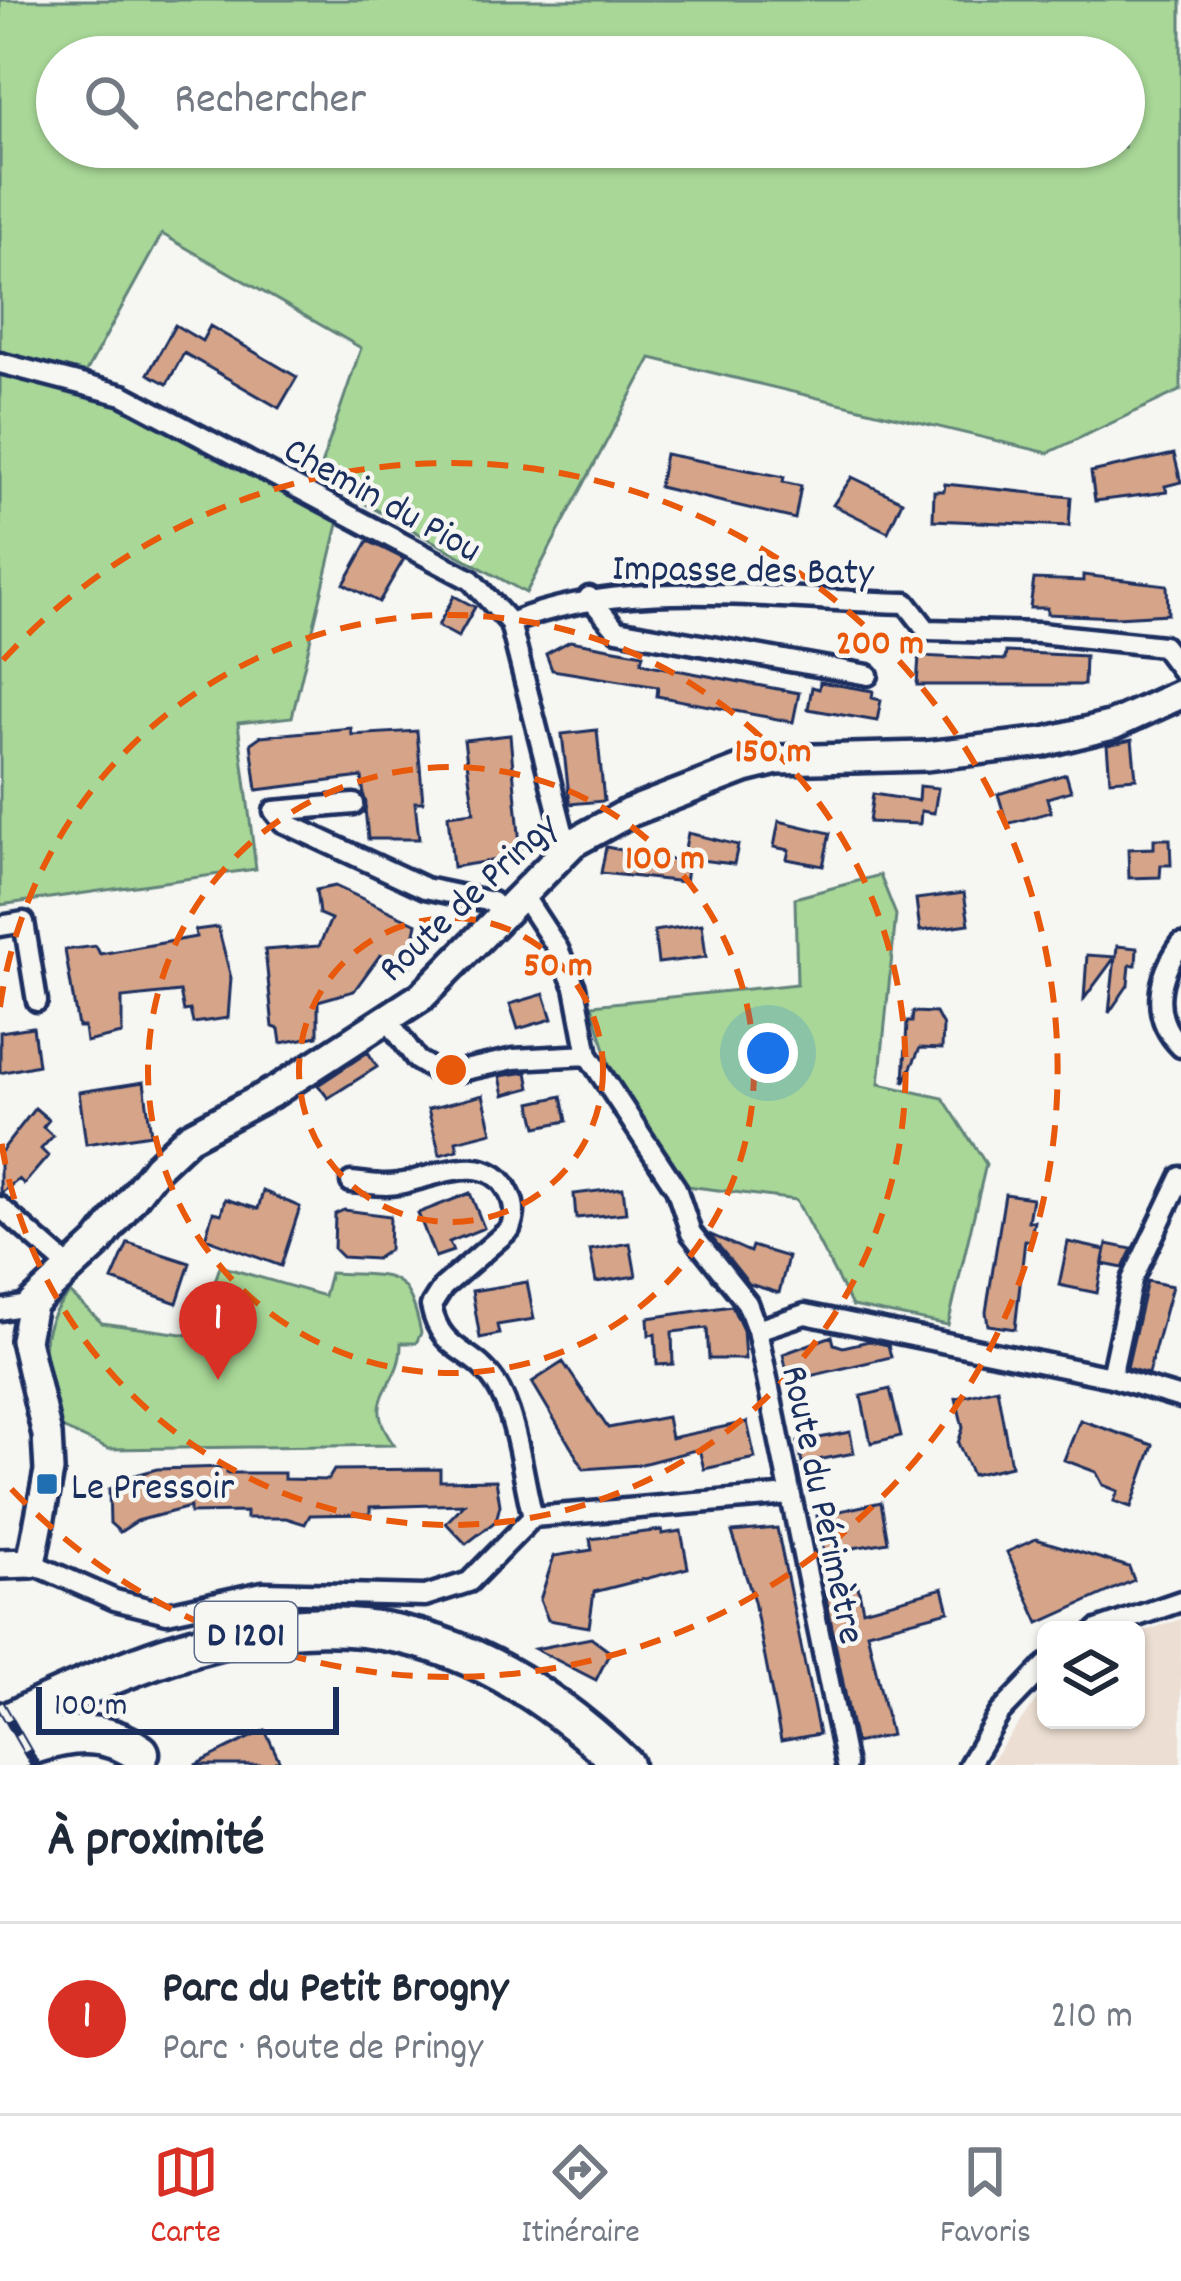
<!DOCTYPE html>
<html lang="fr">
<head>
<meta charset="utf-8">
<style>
  :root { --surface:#fff; --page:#f6f6f7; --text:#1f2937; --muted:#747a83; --line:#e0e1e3; --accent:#d93025 }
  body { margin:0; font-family:Dekko,sans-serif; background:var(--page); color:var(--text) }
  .controls { position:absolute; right:36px; bottom:36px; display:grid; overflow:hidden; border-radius:18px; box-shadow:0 3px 9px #0004 }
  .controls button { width:108px; height:108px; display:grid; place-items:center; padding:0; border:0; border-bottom:3px solid var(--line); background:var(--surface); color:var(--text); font:60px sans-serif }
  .scale { position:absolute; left:36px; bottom:30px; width:303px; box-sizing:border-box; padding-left:12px; border:6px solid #1b2f5e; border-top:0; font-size:33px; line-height:42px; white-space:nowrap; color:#1b2f5e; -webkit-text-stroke:9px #f6f6f2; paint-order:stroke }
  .you { position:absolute; left:768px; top:1053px; width:42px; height:42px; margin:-30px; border:9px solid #fff; border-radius:50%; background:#1a73e8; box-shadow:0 0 0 18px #1a73e833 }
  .badge { display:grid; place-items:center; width:78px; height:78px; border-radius:50%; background:var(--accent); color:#fff; font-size:39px; font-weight:700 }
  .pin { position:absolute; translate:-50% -99px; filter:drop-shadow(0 3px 6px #0008) }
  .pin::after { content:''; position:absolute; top:63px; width:42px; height:36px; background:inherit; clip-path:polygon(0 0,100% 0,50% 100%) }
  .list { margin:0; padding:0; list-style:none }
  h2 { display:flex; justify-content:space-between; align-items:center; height:156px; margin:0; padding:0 48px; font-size:51px }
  h2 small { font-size:39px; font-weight:400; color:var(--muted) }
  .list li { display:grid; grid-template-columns:78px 1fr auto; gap:36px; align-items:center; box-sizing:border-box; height:192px; padding:0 48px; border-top:3px solid var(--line) }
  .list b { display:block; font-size:45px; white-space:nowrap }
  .list p { margin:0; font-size:39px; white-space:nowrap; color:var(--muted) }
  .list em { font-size:39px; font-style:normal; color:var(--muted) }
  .icon { flex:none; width:66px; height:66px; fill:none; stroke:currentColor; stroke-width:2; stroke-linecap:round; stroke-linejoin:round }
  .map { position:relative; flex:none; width:1181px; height:1765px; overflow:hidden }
  .search { position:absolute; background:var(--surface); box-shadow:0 3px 9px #0004; left:36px; right:36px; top:36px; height:132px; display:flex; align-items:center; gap:30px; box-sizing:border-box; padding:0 42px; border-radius:66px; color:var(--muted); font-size:45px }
  .sheet { height:348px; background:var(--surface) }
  nav { display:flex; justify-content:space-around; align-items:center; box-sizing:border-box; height:168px; border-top:3px solid var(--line); background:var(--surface); font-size:33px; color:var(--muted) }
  nav a { display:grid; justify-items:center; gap:6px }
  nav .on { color:var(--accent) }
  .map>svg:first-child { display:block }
  .built { fill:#ecded2 }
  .green { fill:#a8d797; stroke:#62837a; stroke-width:3; fill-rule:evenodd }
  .building { fill:#d6a589; stroke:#1b2f5e; stroke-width:3 }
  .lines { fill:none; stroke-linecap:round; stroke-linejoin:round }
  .street-casing { stroke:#1b2f5e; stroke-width:27 }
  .secondary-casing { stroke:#1b2f5e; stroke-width:36 }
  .highway-casing { stroke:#1b2f5e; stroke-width:45 }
  .street { stroke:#f6f6f2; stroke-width:18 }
  .secondary { stroke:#f6f6f2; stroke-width:27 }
  .highway { stroke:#f6f6f2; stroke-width:36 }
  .rail-casing { stroke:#1b2f5e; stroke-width:10 }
  .rail { stroke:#f6f6f2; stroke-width:6; stroke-dasharray:18; stroke-linecap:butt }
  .ring { fill:none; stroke:#e8590c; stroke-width:6; stroke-dasharray:21 15 }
  .poi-dot { fill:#1f6fb2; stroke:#f6f6f2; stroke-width:4.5 }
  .labels { text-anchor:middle; stroke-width:9; stroke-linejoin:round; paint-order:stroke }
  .shield { fill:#f6f6f2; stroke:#5d6b8a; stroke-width:3 }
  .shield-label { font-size:36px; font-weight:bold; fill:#1b2f5e }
  .street-label { font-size:39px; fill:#1b2f5e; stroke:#f6f6f2 }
  .poi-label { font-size:39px; fill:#1b2f5e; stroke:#f6f6f2; text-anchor:start }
  .centre { fill:#e8590c; stroke:#f6f6f2; stroke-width:6 }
  .ring-label { font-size:36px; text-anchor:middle; font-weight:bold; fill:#e8590c; stroke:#f6f6f2; stroke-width:9; stroke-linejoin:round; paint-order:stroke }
</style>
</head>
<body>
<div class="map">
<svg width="1181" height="1765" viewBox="0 0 1181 1765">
  <rect width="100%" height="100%" fill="#f6f6f2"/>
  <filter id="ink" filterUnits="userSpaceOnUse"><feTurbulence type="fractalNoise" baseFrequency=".00833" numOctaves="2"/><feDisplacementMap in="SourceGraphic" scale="24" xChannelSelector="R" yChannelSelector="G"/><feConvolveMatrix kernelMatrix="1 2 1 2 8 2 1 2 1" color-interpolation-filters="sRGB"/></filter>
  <g filter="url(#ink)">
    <path class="built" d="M1181,1619v146h-193l58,-77v32h90v-86z"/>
    <path class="green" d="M0,0h1181v390l-133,63 -397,-95 -125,235 -209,-116 44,-129 -199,-114 -77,140 254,146 -47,197 -54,6 18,146 -256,36zM57,57h1067v90h-1067z
      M880,875l16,40 -17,169 64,14 43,66 -38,161 -96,-19 -56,-106 -109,-14 -78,-122 -17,-59 205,-21 -2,-86z
      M220,1266l104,30 6,-23c63,4 77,-7 91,60l-5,10h-15c1,46 -43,52 -7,102l-286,4 -48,-22c-13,-50 -32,-93 10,-134l32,30 95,13z"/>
    <path class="building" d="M175,325l27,16 8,-15 87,51 -18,31 -95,-55 -17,31 -19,-10z
      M665,454l119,23 -1,5 18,4 -6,33 -136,-32z
      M1174,454l7,28 -16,4 2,6 -72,9 -4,-29z
      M852,477l50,24 -14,31 -55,-27z
      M945,484l126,13 -2,29 -136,-6 1,-29h10z
      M368,541l36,18 -25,43 -35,-18z
      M1083,575l84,10 1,29 -52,3 -69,-3v-6h-17l4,-29 49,2z
      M454,596l21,11 -17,30 -20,-11z
      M570,641l73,13 -2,8 9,3 149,28 -6,29 -136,-26 1,-9 -106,-17 -6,-16z
      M1006,652l79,4 -1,29h-167l2,-29 86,4z
      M820,682l53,9 -1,7 9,2 -4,21 -69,-12 4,-22 7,2z
      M351,728l1,7 65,-4 6,71h-8l4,37h-51l-6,-62 -105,13 -6,-47 10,-7z
      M597,730l7,71 -34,3 -8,-70z
      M510,735l11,121 -68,11 -5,-52 26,-3 -10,-72z
      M1132,740l4,38 -26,2 -3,-35z
      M1066,774l5,17 -24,7 4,14 -44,12 -9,-30z
      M919,786l19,2 -4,25 -13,-2 -1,13 -51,-2 4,-28 45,7z
      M779,821l51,12 -7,33 -36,-7 2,-9 -15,-3z
      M688,833l50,12 -4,19 -51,-6z
      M1154,839h16l1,26h-10l-1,12 -31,1 -1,-29 26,-1z
      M606,847l82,16 -3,19 -84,-9z
      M335,886l82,38 -2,9 10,4 -14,29 -31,-11 -26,36 -36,10v35l-37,7 -2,-14 -6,-2 -8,-77 54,-4 12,-27 -12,-5 -3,-24z
      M964,893l5,31 -49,7 -4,-32z
      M702,924l4,33 -48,6 -4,-32z
      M218,927l13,51 -3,40 -35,5 -3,-13 -6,1 -4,-19 -58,6v36l-36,8 -2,-15h-6l-13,-77 31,-4 4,8 96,-17 -1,-7z
      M1117,946l20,2 -1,17h-6l-2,20 -19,28 6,-56 -31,42 3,-44 29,2z
      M544,994l8,25 -34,10 -8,-25z
      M913,1012l23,1 7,13 -1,23 -22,-1 -16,35 3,-61h5z
      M33,1027l5,38 -38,8v-41z
      M368,1052l9,15 -49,31 -10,-13z
      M527,1072l3,16 -26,7 -4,-19z
      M144,1082l7,52 -65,10 -7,-52z
      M483,1095l9,37 -36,9 2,9 -18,5 -12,-46z
      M562,1096l5,25 -30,6 -6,-24z
      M35,1108l14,12 -6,7 10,9 -12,13 7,7 -24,28 -5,-5 -19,15v-41z
      M623,1188l3,25 -50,5 -2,-24z
      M263,1191l37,16 -19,59 -76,-28 8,-26 8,2 4,-15 33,10z
      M470,1193l14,35 -35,14 4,9 -18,6 -17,-44z
      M1005,1194l27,4 -4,23h6l-4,20 -5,-1 -10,89 -27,-4 -2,-13z
      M344,1210l46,6 -1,34 -13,9 -34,-2 -8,-8 1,-35z
      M709,1234l41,18 2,-6 36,11 -9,36 -30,-9z
      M1068,1242l37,8 -8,43 -38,-8z
      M128,1243l62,20 -13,40 -65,-23z
      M630,1243l6,33 -40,6 -6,-32z
      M1107,1244l25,5 -9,19 -20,-4z
      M1147,1281l25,5 -24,88 -21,-6z
      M527,1282l7,37 -37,6 2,9 -19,4 -8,-47z
      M732,1306l11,24 2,29h-36l-2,-31 -35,4 1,32 -16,1 -2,-31 -6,1 -1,-17z
      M832,1336l2,8 9,3 26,-6 19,4 3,12 -102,24 -6,-27z
      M563,1362l45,66 59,-11 4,21 76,-16 8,36 -51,11 -5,-20 -61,16 -54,4 -52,-87z
      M997,1388l14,78 -39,9 -14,-32 5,-15 -7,-30z
      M890,1389l11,47 -30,7 -10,-47z
      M1080,1420l73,25 -22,62 -17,-6 4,-10 -15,-6 -7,-13 -32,-12z
      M850,1432l4,21 -52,10 -4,-21z
      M227,1467v6h57v6l44,1 6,-10 106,-1v12l56,-1 4,25 -4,16 -30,23 -20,-21 18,-19 -94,3v7l-60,1 -5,9 -19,-6h-40v-6l-56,1v-6l-53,14 -17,11 -10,-9 -1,-34 20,-6 -1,-6 29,-8z
      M881,1502l7,40 -64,11 -7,-37z
      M777,1528l42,206 -38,7 -27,-140 -22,-69z
      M662,1530v4l19,-3 7,37 -94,24 -5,35 -41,-7 -8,-20 14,-44 38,-6 -2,-11z
      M1036,1539l93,28 5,13 -95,43 -32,-71z
      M858,1586l5,24 80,-22 6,23 -82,21 24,103 -36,8 -30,-151z
      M591,1638l19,14 -14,28 -61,-31z
      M265,1730l14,30 -9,5h-75z"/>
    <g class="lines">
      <defs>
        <path id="street" d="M0,363l123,32 348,185 39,43 53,208 10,12
          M589,597l28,33 251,45
          M510,623c118,-49 269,-22 396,-20l21,27 112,3 124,13 18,24
          M354,804l-80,7 9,11 142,66 67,14 12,12
          M522,894l36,55 17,38 13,68 88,133 15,45 56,70 10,27
          M0,926l24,-4 13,79
          M1181,944c-23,32 -32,72 0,103
          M388,1020l29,40 25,15 72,-16 74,-4
          M351,1182c15,1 32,5 47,2 35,-6 90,-36 111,9 7,13 6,23 1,36l-67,58 -12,19c10,48 41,41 64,76 23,36 27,94 38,135
          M0,1207l72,63
          M0,1310l32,-6
          M1111,1377l21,-97 49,-103
          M31,1563l84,37 52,13 96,-21 162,4 44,-14 64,-65 257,-22
          M1097,1630l84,-29
          M846,1765l-89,-435 48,-16 306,63 70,21
          M969,1765l31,-52 46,-48"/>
        <path id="secondary" d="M0,1564l31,-1 18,-92 -2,-36 -22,-95 7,-36 66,-61 59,-76 32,-30 88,-47 145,-94 151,-153 55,-30 117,-45 32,-8 149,-4 118,-14 69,-17 68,-31"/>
        <path id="highway" d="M0,1726c240,-117 412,-162 624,39
          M0,1757c48,-18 94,-37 140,-4"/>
      </defs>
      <use href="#street" class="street-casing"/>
      <use href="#secondary" class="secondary-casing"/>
      <use href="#highway" class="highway-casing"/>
      <use href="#street" class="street"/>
      <use href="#secondary" class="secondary"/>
      <use href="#highway" class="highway"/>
      <defs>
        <path id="rail" d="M0,1704l35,61"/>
      </defs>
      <use href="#rail" class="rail-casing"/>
      <use href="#rail" class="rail"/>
    </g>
  </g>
  <g class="ring">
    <circle cx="451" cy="1070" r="152"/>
    <circle cx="451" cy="1070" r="303"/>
    <path d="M0 1007A455 455 0 1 1 0 1133"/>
    <path d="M3 660A607 607 0 1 1 3 1480"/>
  </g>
  <rect class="poi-dot" x="35" y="1472" width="24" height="24" rx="6"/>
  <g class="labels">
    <rect class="shield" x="195" y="1602" width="102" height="60" rx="9"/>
    <g class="shield-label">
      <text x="246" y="1645">D 1201</text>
    </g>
    <g class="street-label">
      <text transform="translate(384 497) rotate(29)" y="14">Chemin du Piou</text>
      <text transform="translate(743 567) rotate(1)" y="14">Impasse des Baty</text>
      <text transform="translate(466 895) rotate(-43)" y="14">Route de Pringy</text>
      <text transform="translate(826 1504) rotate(78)" y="14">Route du Périmètre</text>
    </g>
    <g class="poi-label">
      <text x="71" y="1498">Le Pressoir</text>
    </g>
  </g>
  <circle cx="451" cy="1070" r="18" class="centre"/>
  <g class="ring-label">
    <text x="880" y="653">200 m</text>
    <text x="773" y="761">150 m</text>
    <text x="665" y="868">100 m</text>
    <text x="558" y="975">50 m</text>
  </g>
</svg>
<div class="controls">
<button><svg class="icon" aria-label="layers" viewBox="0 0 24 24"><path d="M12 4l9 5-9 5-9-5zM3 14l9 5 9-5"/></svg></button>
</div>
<div class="scale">100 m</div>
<div class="you"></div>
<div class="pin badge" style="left:218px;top:1380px">1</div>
<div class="search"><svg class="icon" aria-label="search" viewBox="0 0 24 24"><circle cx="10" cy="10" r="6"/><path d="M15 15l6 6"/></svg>Rechercher</div>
</div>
<section class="sheet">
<h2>À proximité<small></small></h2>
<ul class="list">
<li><span class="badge">1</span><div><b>Parc du Petit Brogny</b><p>Parc · Route de Pringy</p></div><em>210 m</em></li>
</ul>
</section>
<nav>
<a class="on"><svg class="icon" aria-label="map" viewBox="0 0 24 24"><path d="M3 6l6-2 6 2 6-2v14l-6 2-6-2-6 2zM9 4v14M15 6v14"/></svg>Carte</a>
<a><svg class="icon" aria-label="directions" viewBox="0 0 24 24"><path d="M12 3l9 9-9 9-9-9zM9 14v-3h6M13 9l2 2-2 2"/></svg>Itinéraire</a>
<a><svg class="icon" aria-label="saved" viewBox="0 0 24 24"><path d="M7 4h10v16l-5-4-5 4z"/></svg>Favoris</a>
</nav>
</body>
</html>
